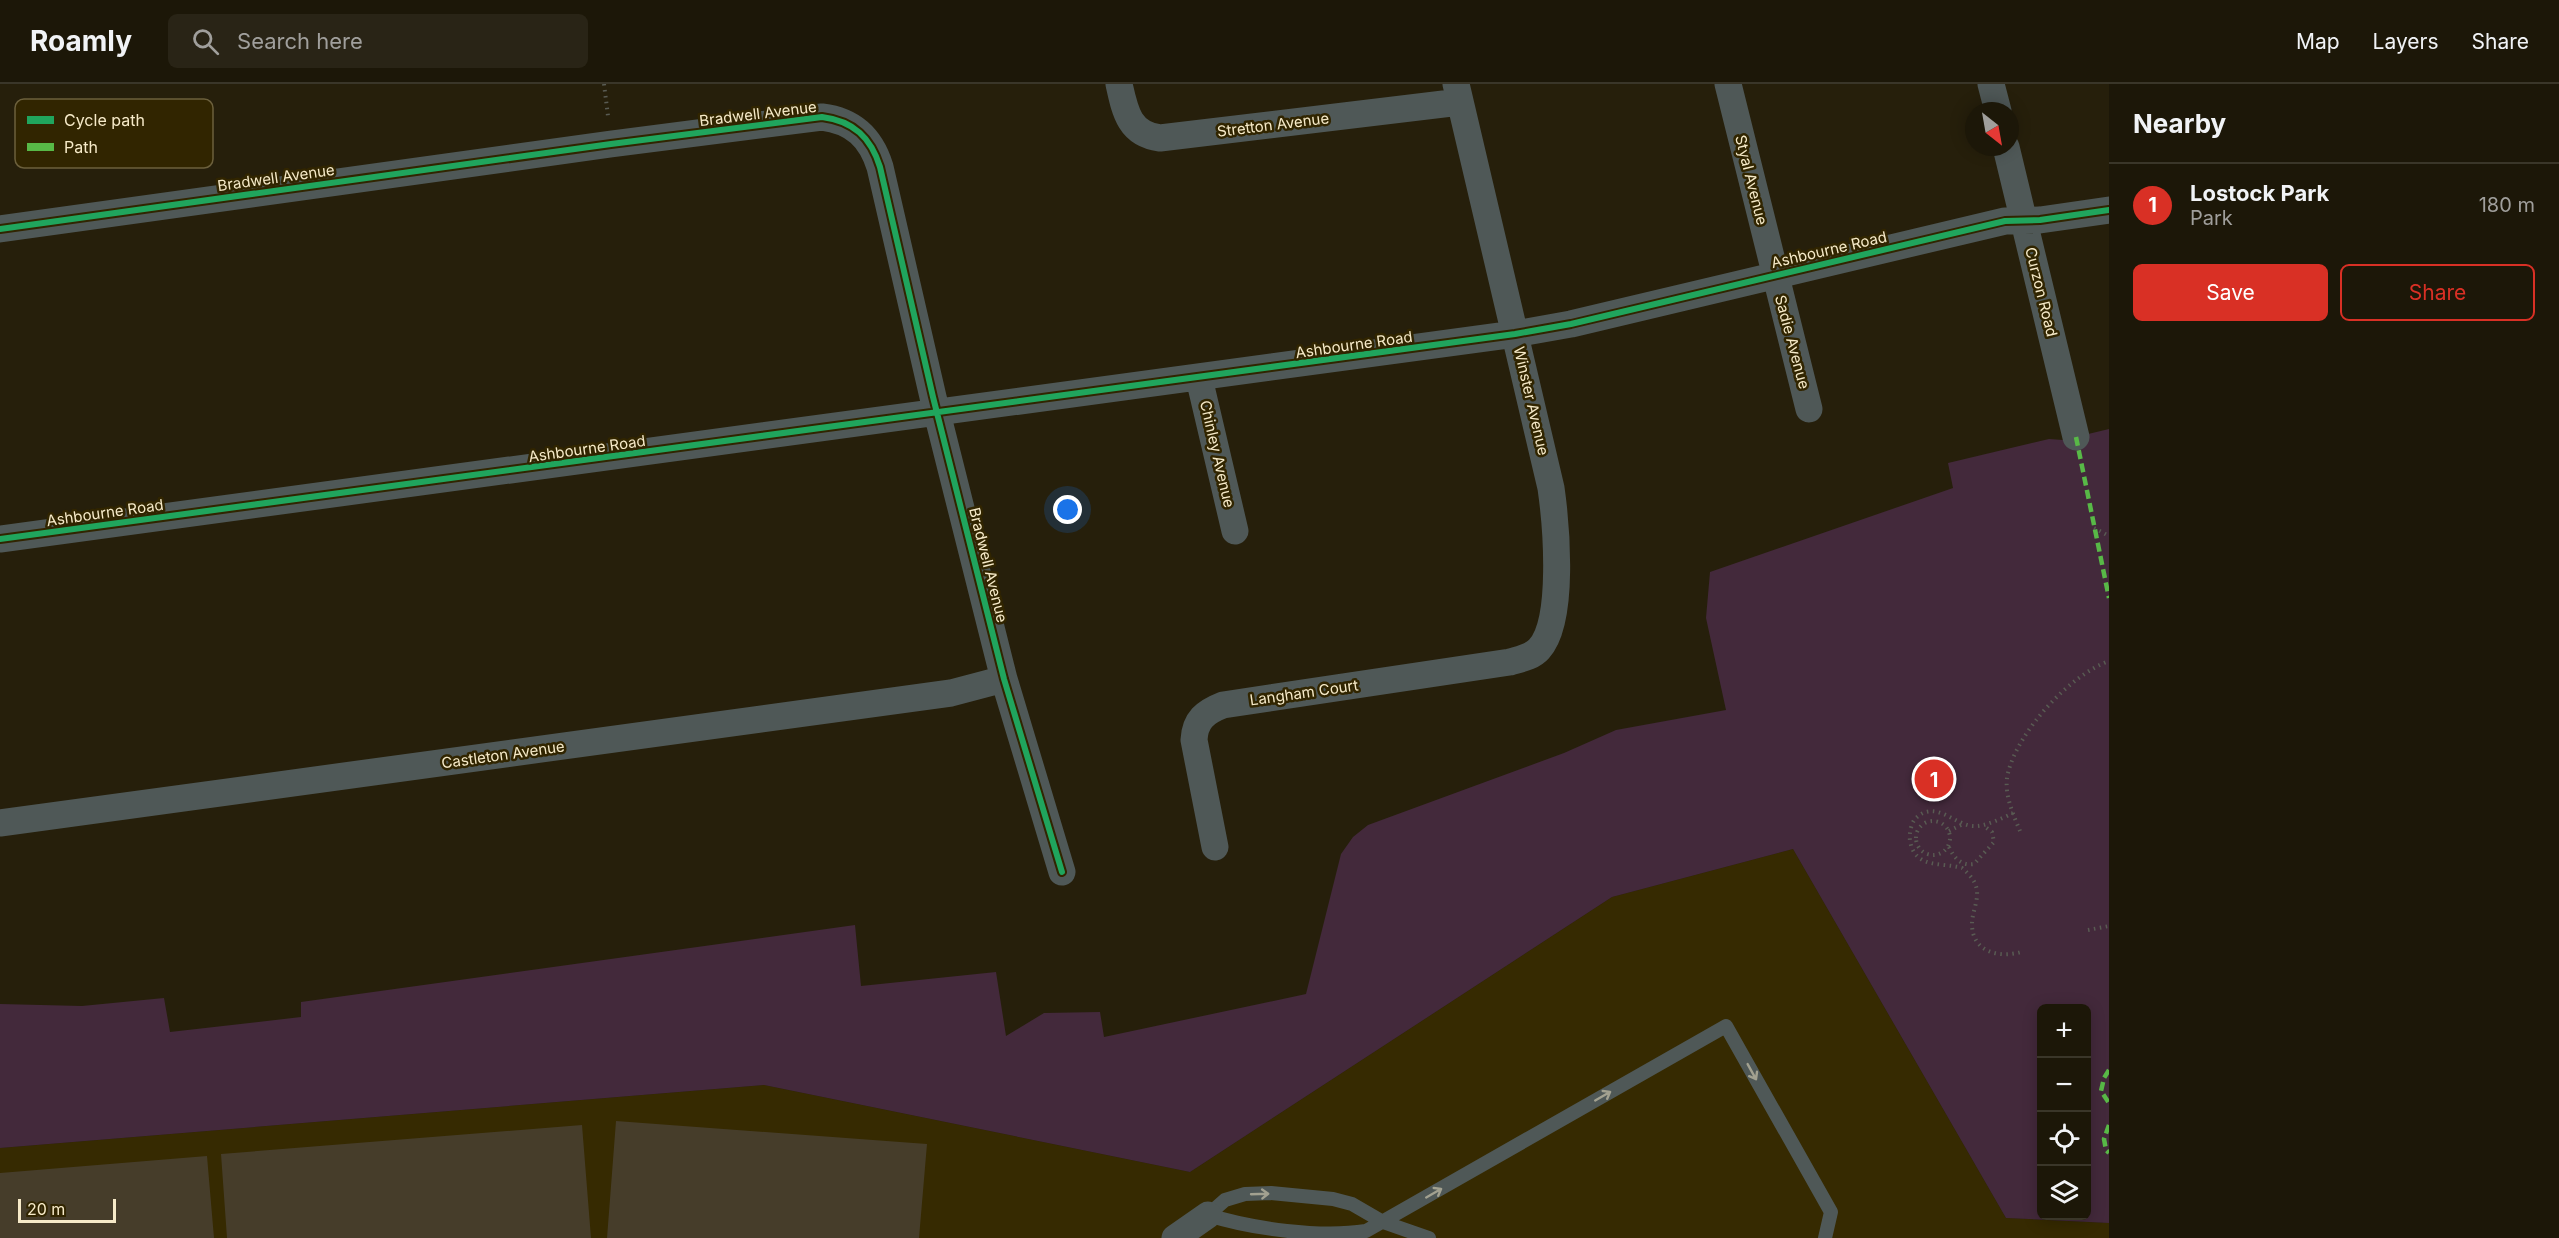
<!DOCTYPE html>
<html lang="en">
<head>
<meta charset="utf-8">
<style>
  :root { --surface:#1c1708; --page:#292416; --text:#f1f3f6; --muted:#a09f9c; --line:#3a3629; --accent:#d93025 }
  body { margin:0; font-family:Inter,sans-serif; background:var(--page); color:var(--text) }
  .controls { position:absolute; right:18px; bottom:18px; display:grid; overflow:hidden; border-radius:9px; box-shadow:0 3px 15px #0003 }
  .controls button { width:54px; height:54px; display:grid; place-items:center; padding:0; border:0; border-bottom:2px solid var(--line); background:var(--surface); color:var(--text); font:30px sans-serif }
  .compass { position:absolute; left:1965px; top:18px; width:54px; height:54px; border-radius:50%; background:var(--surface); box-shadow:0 3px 15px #0003; rotate:149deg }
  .scale { position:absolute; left:18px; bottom:15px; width:98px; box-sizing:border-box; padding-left:6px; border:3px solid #f6eac8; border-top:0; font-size:16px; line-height:21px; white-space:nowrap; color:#f6eac8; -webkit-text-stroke:4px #312500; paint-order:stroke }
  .you { position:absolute; left:1068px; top:426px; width:21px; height:21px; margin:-15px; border:4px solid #fff; border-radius:50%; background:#1a73e8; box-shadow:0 0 0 9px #1a73e833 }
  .badge { display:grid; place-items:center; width:39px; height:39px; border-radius:50%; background:var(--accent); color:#fff; font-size:20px; font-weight:700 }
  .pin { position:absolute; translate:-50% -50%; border:3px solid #fff; box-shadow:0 2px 6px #0006 }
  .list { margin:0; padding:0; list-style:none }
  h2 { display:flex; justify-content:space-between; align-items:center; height:78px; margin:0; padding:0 24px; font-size:26px }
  h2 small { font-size:20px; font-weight:400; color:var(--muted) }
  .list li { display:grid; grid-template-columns:39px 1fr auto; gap:18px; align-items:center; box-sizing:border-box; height:84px; padding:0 24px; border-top:2px solid var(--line) }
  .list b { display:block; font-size:22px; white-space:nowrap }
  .list p { margin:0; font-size:20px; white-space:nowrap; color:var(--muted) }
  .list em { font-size:20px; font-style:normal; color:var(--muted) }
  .actions { display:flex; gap:12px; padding:18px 24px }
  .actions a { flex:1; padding:14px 0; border:2px solid var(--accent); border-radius:9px; text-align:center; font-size:21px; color:var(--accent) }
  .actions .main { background:var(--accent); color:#fff }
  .icon { flex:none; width:33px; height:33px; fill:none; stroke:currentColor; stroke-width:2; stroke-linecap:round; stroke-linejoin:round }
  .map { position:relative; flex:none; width:2109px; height:1154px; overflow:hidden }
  header { display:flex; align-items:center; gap:36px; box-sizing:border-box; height:84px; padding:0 30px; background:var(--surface); border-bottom:2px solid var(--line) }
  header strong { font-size:28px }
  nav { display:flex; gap:33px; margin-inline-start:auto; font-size:21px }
  .search { width:420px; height:54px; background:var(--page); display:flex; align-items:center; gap:15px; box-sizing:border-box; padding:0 21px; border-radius:9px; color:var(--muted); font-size:22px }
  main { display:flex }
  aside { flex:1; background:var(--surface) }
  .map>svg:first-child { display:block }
  .built { fill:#362a01 }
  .green { fill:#43293b; fill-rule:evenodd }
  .building { fill:#463d2a }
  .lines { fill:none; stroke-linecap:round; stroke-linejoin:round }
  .path { stroke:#595b53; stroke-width:4; stroke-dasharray:1.5 4.5; stroke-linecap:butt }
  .lane { stroke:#4f5857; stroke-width:14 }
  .street { stroke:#4f5857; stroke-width:27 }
  .quiet { stroke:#58b947; stroke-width:4.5; stroke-dasharray:9 4.5; stroke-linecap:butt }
  .cycleway-casing { stroke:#312500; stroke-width:10 }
  .cycleway { stroke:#20a55d; stroke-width:6 }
  .oneway { stroke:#a2a190 }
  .labels { text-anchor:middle; stroke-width:5; stroke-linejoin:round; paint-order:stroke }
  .street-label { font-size:15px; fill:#f6eac8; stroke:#312500 }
  .key { fill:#312500; stroke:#6c603c; stroke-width:1.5 }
  .key-label { font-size:16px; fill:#f6eac8 }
</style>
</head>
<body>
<header>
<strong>Roamly</strong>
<div class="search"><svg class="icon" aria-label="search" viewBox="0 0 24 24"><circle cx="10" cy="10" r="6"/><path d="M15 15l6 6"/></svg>Search here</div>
<nav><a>Map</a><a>Layers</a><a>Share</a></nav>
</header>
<main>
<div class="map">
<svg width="2109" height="1154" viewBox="0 0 2109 1154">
  <rect width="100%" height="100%" fill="#261f0b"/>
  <path class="built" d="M1793,765l213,369 103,5v15h-2109v-90l764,-63 426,87 422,-275z"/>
  <path class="green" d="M2109,345v794l-103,-5 -213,-369 -181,48 -422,275 -426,-87 -764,63v-144l82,2 82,-8 6,34 131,-15v-15l554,-77 6,61 135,-14 10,64 38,-23 56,-1 4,25 202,-43 35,-140 12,-17 15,-12 196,-72 52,-23 110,-20 -20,-92 4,-46 243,-84 -5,-25 101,-24 14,1zM2042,924h44v208h-44z"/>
  <path class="building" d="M616,1037l311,23 -8,94h-312z
    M582,1041l9,113h-364l-6,-84z
    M207,1072l7,82h-214v-65z"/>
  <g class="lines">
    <path class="path" d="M604,0l4,32
      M2094,444l15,8
      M2013,729c-10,5 -29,14 -39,13 -19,0 -39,-28 -59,-7 -4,5 -6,15 -5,22 5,28 31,21 52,27 7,6 14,13 15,23 1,11 -5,22 -5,33 0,29 29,35 52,27
      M1916 754a17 17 0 1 1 34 0a17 17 0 1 1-34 0Z
      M1949,747l14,-7
      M2020,747c-7,-17 -17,-39 -12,-58 10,-42 62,-98 101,-112
      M1949,763c5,11 12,19 25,17l20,-22 -2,-10 -8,-6
      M2088,846l21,-4"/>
    <path class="lane" d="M1208,1131c45,14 112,23 158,16l360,-205 105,186 -6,26
      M1208,1131l17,-15 20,-6 26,-1 62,6 19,5 31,18 46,16"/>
    <path class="street" d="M1119,0c6,27 10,50 41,54l300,-36
      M1728,0l81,325
      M1991,0l7,27
      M2006,63l70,290
      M0,145l611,-85 211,-27c32,4 49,21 58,50l53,230 71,282 58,193
      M1199,294l36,153
      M0,455l1515,-205 56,-10 434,-103 35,-1 69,-10
      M0,739l951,-130 53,-14
      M1215,763l-21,-107c1,-20 11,-28 29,-35l287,-43c10,-3 22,-5 29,-13 26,-28 17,-126 12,-161l-95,-404
      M1175,1154l33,-23"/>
    <path class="quiet" d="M2076,353l33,161
      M2109,986l-5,8 -3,13 8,12
      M2109,1041l-5,14 2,11 3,3"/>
    <defs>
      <path id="cycleway" d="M0,145l611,-85 211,-27c32,4 49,21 58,50l53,230 71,282 58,193
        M0,455l1515,-205 56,-10 434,-103 35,-1 69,-10"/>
    </defs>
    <use href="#cycleway" class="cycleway-casing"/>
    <use href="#cycleway" class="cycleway"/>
  </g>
  <defs><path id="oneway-shaft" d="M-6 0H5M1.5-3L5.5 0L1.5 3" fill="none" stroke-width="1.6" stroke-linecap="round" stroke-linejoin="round" transform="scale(1.5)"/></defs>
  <g class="oneway">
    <use href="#oneway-shaft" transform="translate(1752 988) rotate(61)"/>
    <use href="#oneway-shaft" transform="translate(1603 1012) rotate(-30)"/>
    <use href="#oneway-shaft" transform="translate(1434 1109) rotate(-30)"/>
    <use href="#oneway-shaft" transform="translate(1260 1110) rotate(-2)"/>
  </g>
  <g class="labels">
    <g class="street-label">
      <text transform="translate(758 30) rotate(-7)" y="5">Bradwell Avenue</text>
      <text transform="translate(1273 41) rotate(-7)" y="5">Stretton Avenue</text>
      <text transform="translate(276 94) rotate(-8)" y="5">Bradwell Avenue</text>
      <text transform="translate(1751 96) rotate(76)" y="5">Styal Avenue</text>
      <text transform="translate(1829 166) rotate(-13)" y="5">Ashbourne Road</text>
      <text transform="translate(2041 208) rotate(76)" y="5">Curzon Road</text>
      <text transform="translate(1792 258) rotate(75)" y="5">Sadie Avenue</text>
      <text transform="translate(1354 261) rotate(-8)" y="5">Ashbourne Road</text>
      <text transform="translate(1531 317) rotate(77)" y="5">Winster Avenue</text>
      <text transform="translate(587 365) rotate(-8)" y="5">Ashbourne Road</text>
      <text transform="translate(1217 370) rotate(77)" y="5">Chinley Avenue</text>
      <text transform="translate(105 429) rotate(-8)" y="5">Ashbourne Road</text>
      <text transform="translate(988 481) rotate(76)" y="5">Bradwell Avenue</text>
      <text transform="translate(1304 609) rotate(-8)" y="5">Langham Court</text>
      <text transform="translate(503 671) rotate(-8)" y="5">Castleton Avenue</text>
    </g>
  </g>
  <rect x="15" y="15" width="198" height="69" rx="9" class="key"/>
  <rect x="27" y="32" width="27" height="8" fill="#20a55d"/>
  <rect x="27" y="59" width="27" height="8" fill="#58b947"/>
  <g class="key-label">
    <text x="64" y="42">Cycle path</text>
    <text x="64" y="69">Path</text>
  </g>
</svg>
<div class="controls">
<button>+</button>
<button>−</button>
<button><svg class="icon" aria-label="locate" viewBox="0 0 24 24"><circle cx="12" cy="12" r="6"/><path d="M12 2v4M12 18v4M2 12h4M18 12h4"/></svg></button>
<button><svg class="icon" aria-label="layers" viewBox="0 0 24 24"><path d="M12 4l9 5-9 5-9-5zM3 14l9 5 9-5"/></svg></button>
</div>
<svg class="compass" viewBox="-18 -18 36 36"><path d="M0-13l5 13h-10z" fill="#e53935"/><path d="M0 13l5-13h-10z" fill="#a09f9c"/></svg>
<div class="scale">20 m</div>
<div class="you"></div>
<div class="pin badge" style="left:1934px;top:695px">1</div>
</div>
<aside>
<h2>Nearby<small></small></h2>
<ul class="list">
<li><span class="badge">1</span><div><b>Lostock Park</b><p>Park</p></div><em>180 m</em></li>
</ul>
<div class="actions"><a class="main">Save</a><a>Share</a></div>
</aside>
</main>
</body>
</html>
